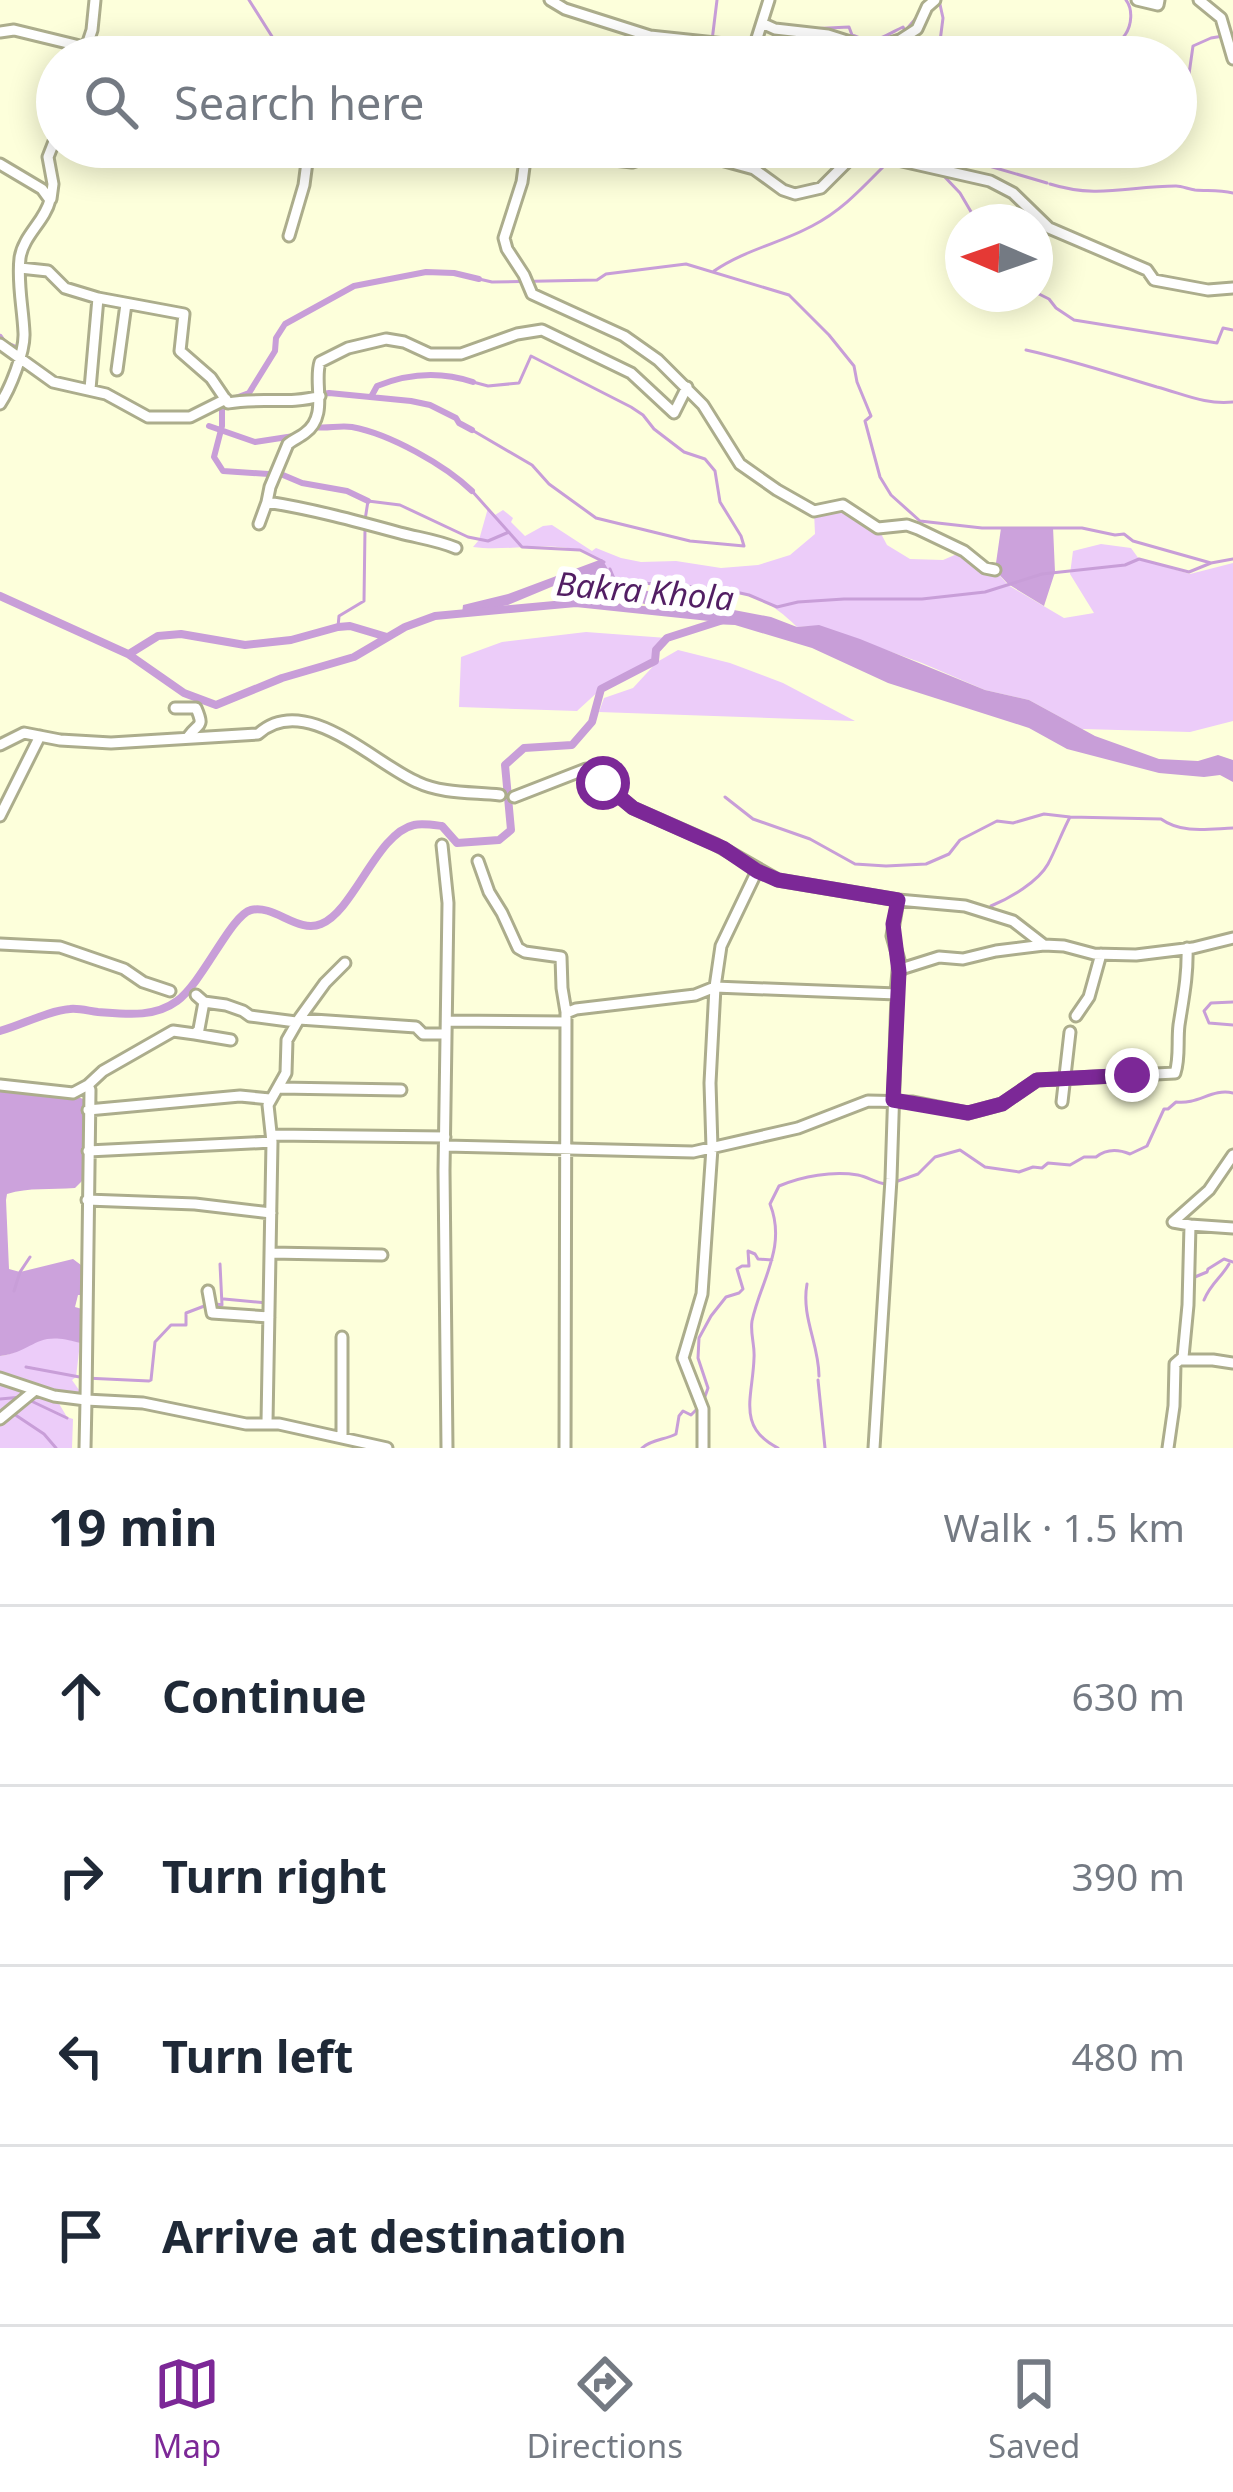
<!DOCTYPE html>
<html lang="en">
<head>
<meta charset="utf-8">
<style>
  :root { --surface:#fff; --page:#f6f6f7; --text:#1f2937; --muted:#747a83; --line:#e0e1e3; --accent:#7c2897 }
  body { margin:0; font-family:"Noto Sans",sans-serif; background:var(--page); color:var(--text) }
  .compass { position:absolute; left:945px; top:204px; width:108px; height:108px; border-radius:50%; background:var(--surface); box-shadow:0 6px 30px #0003; rotate:272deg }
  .stop { position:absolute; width:36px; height:36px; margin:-27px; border:9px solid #7c2897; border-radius:50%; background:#fff }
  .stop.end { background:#7c2897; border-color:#fff; box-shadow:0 3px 12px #0008 }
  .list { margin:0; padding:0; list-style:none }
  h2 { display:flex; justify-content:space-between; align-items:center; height:156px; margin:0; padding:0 48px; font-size:51px }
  h2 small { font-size:39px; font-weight:400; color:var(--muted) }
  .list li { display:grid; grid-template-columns:78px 1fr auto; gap:36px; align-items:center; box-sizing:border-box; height:180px; padding:0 48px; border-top:3px solid var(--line) }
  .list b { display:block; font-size:45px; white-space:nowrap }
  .list em { font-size:39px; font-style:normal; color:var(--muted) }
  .icon { flex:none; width:66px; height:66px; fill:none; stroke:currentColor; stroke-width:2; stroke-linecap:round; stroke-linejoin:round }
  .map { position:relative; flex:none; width:1233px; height:1448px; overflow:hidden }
  .search { position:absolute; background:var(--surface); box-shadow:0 6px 30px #0003; left:36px; right:36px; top:36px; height:132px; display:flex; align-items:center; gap:30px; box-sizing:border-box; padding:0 42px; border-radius:66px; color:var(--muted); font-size:45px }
  .sheet { height:876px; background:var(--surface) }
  nav { display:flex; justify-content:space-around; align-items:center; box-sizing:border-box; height:168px; border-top:3px solid var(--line); background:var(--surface); font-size:33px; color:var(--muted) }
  nav a { display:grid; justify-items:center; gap:6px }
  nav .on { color:var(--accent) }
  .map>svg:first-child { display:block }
  .green { fill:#ecccf9 }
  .forest { fill:#cca2dc }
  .water { fill:#c89ed8 }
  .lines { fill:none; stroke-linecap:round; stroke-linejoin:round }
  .stream { stroke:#c89ed8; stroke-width:3 }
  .canal { stroke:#c89ed8; stroke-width:6 }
  .river { stroke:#c89ed8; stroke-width:8 }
  .minor-casing { stroke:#acad8c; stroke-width:15 }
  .minor { stroke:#fff; stroke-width:9 }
  .route { stroke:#7c2897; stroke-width:15 }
  .labels { text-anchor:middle; stroke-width:12; stroke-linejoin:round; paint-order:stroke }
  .water-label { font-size:33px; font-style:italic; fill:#521e63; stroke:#fff }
</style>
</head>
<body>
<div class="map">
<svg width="1233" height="1448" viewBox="0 0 1233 1448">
  <rect width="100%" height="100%" fill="#fdffdb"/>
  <path class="green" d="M843,505l35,23 9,17 23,14 33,1 21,-9 31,19 13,15 56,33 30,-5 -24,-39 3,-23 28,-7 30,4 8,11 51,15 43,-11v158l-43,11 -108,-3 -53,-29 -44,-10 -63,-27 -103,-37 -22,1c-45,-44 -68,-34 -124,-40 -19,-2 -38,-5 -58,-6 -23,-53 -97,-27 -142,-34l6,-7 9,-32 7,7 8,-5 10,8 -2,4 14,14 18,-10 9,-1 40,26 4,-3 25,10 20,4 35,-1 45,7 37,-3 32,-10 25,-21 -1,-23z
    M586,632l81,6 -11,12 -1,11 -54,28 -24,22 -118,-4 2,-50 41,-15z
    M678,650l52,13 53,20 72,38 -256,-9 5,-14 29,-10 24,-26z
    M42,1338h23l15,5 -4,34 -4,3 14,20 -31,-3 12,20 6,2 -1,29h-72v-92c18,-2 26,-11 42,-18z"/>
  <path class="forest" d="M1053,527l2,45 -11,34 -36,-22 -13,-14 6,-42z
    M0,1084l62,6 21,9 3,13 -3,68 -8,8c-24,2 -46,-1 -68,6l-1,6 3,69 11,3 53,-13 12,9 -1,27h-6l-3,12 7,2 -2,34c-46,-14 -43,8 -80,13z"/>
  <path class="water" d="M602,559l13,22 13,7 80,12 5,6 58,11 26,10 22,-2 41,14 125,51 44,10 66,36 64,23 39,2 20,-6 15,5v22l-13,-7 -16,2 -45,-4 -92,-24 -38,-21 -141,-45 -76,-35 -77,-23 -23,-1 4,-6 -28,-3 -63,-16 -20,-20 -15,-4 -34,10 -48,20 -46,9 1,-9 45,-11z"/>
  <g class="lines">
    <path class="stream" d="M249,0l29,46 11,11
      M808,29l41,-2 3,8c5,1 9,4 14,5 12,2 26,-8 37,-13l2,4 12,-14
      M710,57l7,-57
      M891,57l4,-12
      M938,57l5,-39 -4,-18
      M1118,57l4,-8 -7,-4c3,-4 8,-6 10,-10 7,-10 8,-26 1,-35
      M1176,80l13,-6 4,-28 18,-8 12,-2
      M918,159l3,-12
      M920,161l45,-2 82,24
      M942,174l18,19 17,29
      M1050,184c48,15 79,2 126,2 6,0 12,3 19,4 13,1 24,0 38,3
      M714,271c30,-21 67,-28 98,-45 31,-16 51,-39 75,-63
      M479,279l13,3 105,-2 9,-6 80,-10 103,31 40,40 25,31 3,16 14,34 -6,5 15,56 11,18 29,26 62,7h100l33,7 9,-1 9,7 78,22
      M1035,292l14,7 7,9 18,12 143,23 6,-15 10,2
      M1026,350c45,10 87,24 131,37 27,7 48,18 76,15
      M472,430l60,35 17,19 47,34 94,23 54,5 -3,-10 -21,-34 -5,-31 -10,-12 -21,-7 -30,-23 -11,-14 -12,-8 -100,-51 -12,27 -31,3 -15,-4
      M472,491l50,56 58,3 24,12
      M365,520l3,-19 32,4 68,32 20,4 21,-9
      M610,569l5,12 107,8 27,6 28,12 21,-5 46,-3h78l63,-7 57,-18 83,-9 14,-6 50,13 22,-9 22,-4
      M338,627l1,-11 25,-15 1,-72
      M725,797l28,22 57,20 45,25 31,2 40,-2 23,-10 11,-14 37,-19 16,2 31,-9 26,3
      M991,906c19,-8 47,-24 57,-42 8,-15 14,-32 22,-47l91,2c21,15 47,10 72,9
      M1233,1002l-22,1 -7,8 5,12 24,2
      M895,1182l23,-8 17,-17 25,-7 25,17 34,5 14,-5 9,1 6,-5 22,2 14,-8h12c10,-8 22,-8 34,-3l17,-8 17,-37h4l8,-7c22,3 36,-14 57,-9
      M1190,1279l17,-7 1,-3 16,-10 9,3
      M807,1284c-6,33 12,60 12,92
      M14,1291l6,-19 10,-15
      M224,1299l43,4
      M1204,1300c7,-17 17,-22 25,-36
      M216,1304l6,1 -2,-41
      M26,1367l59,11 64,3 2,-1 4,-38 16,-17h15v-12l21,-8
      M818,1380l7,68
      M0,1399l22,-2
      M29,1400l38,18
      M703,1402l5,-14 -10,-30 1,-20 12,-22 15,-19 13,-4 4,-4 -6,-20 5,-3h7l-1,-15 7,3 3,5 14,1
      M14,1414l30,20 12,14
      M642,1448c10,-9 23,-8 34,-14l3,-18 4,-5 8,4 8,-8
      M778,1448c-42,-21 -25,-52 -24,-90 1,-13 -4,-24 -2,-37 9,-41 35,-74 18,-117l9,-18c24,-10 53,-15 79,-11 10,2 18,8 28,9"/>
    <path class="canal" d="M0,337l4,6 14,6
      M317,395l12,-2 82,8 19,4 26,13 3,5 13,7
      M371,397l6,-11c32,-13 63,-15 96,-4
      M233,399l16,-6 26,-42 1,-13 9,-14 69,-38 72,-14 28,1 25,6
      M222,404v22l-8,31 9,14 60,4 19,8 45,8 21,10
      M209,426l46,16 39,-6
      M314,427c13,2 25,-2 38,0 38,7 93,38 120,64"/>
    <path class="river" d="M0,596l128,58 56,39 32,12 66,-27 72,-21 51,-30 30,-11 141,-13 143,15
      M129,654l29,-18 23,-2 64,11 46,-5 47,-13 12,-1 37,11
      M0,1031c22,-6 47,-20 70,-22 9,-1 19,2 28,3 27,2 56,6 79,-11 26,-19 54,-86 74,-91 23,-6 47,24 70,14 33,-13 56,-91 93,-99 8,-2 20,0 28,1l15,17 42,-3 12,-10 -6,-65 19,-17 48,-3 20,-23 9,-33 54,-28 1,-11 11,-12 53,-17"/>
    <defs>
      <path id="minor" d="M550,0l15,9 85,27 103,11
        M1137,0l21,5 1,-5
        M1199,0l22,18 12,41
        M764,24l11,5 53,6 44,14 28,-9 17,-11 10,-22 8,-7
        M0,32l14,-2 111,27
        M83,57l9,-27 3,-30
        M751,57l18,-57
        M495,147l137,15 31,-10 36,2 55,15 29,21 12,4 26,-6 37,-37 132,30 23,12 36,35 98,42 7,10 54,10 25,-2
        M526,152l-4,30 -18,56 3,11 17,26 8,19 92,42 34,24 45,45 37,59 37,26 37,21 29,-6 35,23 29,-3 11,4 46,22 21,17 10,2
        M0,164l42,25 8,11c-5,21 -27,36 -30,58 -3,25 3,50 4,75 1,19 -14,56 -24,71
        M51,199l2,-15 -5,-27 9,-23
        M289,236l15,-51 3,-23 6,-15
        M20,268l28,3 17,17 33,10 86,16 -4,37 31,27 17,25c31,-6 62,2 92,-7
        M0,344l53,38 53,12 42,23h42l36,-18
        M117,370l9,-66
        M90,389l8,-91
        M259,524l8,-22
        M456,548c-19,-8 -37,-10 -56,-15 -44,-12 -88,-24 -133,-31l3,-15 18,-43c5,-4 12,-7 17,-11 24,-17 8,-50 15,-71l28,-14 38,-9 18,3 26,12h31l56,-20 25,-4 89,43 43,40 13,-26
        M175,708h21c9,21 2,14 -8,29
        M0,745l24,-12 36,7 51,3 147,-9c47,-43 117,30 159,48 25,12 56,10 83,13
        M514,797l72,-28 47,39 82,36 63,36 120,20 67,6 48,15 31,24 20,1 30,8 42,1 57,-7 40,-10
        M0,816l40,-80
        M442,845l6,58 -4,268 3,277
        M478,861l11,31 13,21 16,35 7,4 36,5 1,31 4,24
        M0,944l60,3 64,22 19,13 27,9
        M899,972l5,-4 35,-11 24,2 33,-8 48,-6
        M896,993l3,-33 -7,-24 6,-36
        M196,995l8,7 22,3 17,6 7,5 46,6
        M1076,1016l13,-19 12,-43
        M299,1019l26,-36 20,-20
        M447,1021l118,1
        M195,1034l36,6
        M0,1085l73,8 15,-8 2,5 -4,310 -32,-4 -54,-18
        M88,1085l15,-14 70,-40 22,3 4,-5 5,-27
        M279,1088l122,2
        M1062,1102l8,-70
        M88,1110l152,-14 30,3
        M272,1135l173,2
        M445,1146l248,6 105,-24 70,-27 45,1 55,11 34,-9 35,-24 138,-7c5,-15 2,-32 4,-48 4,-26 9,-50 8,-77
        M88,1151l184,-9
        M87,1200l108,4 76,9
        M1190,1225l43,3
        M270,1253l112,2
        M208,1291l4,22 57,4
        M342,1337v101
        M1181,1360h32l20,3
        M0,1419l34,-28
        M267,1422l5,-280 -4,-37 18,-32 1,-33 12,-21 117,8 7,7h23
        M85,1448l1,-48 57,3 103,21h33l108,24
        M565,1448l1,-435 10,-4 119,-14 20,-8 182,7 -6,185 -17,269
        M703,1448v-39l-20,-51 19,-64 10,-146 -2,-65 5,-96 6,-41 36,-75
        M1168,1448l6,-42 1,-42 8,-7 5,-52 2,-80 -17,-3 36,-32 24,-35"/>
    </defs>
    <use href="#minor" class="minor-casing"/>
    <use href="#minor" class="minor"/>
  </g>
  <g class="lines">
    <path class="route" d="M603,783l30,25 90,40 34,23 21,9 120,20 -5,24 6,48 -6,128 75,13 34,-9 35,-24 95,-5"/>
  </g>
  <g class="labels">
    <g class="water-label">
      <text transform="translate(645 591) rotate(5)" y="12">Bakra Khola</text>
    </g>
  </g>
</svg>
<svg class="compass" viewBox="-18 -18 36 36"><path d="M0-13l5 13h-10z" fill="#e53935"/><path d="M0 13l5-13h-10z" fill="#747a83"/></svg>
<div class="stop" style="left:603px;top:783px"></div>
<div class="stop end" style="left:1132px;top:1075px"></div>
<div class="search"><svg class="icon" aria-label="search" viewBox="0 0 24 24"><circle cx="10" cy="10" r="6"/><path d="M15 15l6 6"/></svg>Search here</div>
</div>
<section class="sheet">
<h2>19 min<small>Walk · 1.5 km</small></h2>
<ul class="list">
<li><svg class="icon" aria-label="ahead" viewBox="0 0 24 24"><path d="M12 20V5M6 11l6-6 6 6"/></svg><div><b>Continue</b></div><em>630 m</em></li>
<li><svg class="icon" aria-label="right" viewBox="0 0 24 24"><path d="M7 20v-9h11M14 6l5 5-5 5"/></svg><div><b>Turn right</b></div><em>390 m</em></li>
<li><svg class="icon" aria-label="left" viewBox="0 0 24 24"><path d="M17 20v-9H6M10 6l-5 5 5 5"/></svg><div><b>Turn left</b></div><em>480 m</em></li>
<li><svg class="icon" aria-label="arrive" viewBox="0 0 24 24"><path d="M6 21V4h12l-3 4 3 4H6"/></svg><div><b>Arrive at destination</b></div></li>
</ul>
</section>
<nav>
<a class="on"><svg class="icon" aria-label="map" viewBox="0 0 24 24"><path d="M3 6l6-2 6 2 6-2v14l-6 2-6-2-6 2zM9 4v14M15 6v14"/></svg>Map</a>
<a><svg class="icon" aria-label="directions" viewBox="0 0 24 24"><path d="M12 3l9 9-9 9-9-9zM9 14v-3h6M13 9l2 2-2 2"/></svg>Directions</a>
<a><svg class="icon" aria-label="saved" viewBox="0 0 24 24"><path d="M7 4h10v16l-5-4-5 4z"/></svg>Saved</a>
</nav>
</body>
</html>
